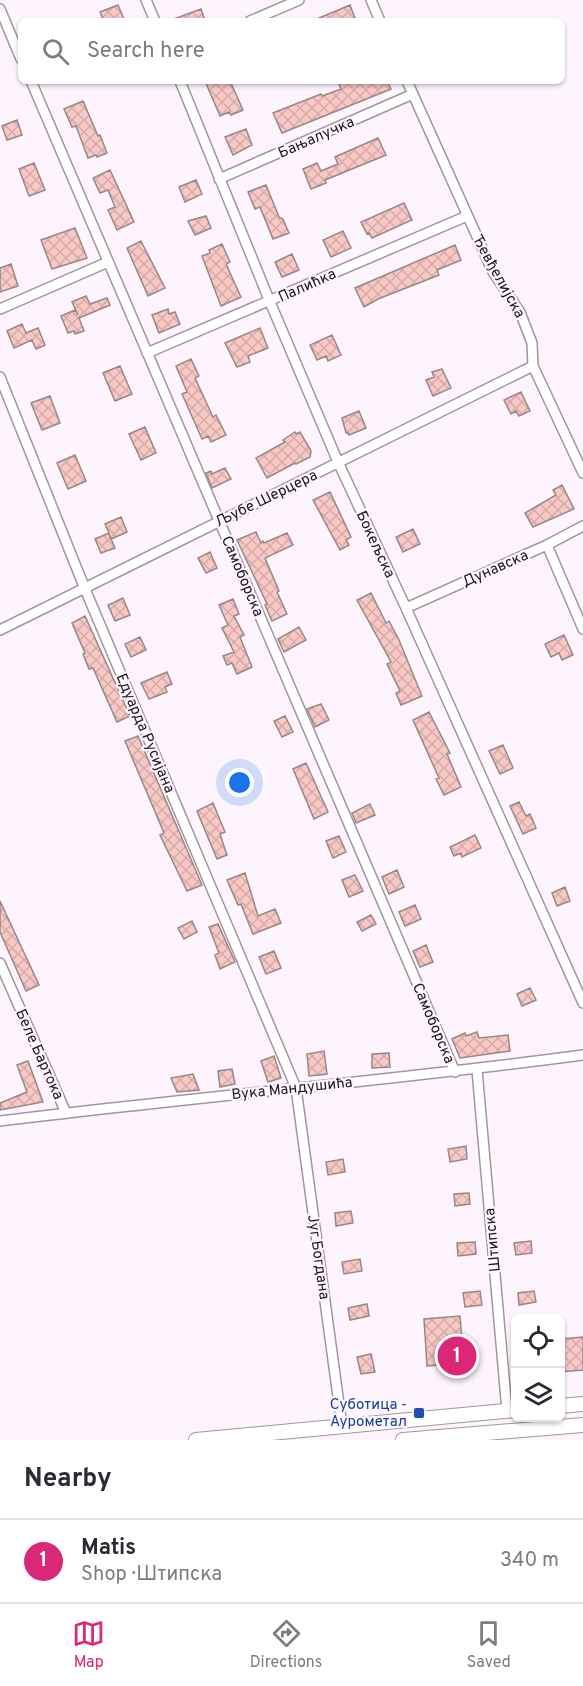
<!DOCTYPE html>
<html lang="en">
<head>
<meta charset="utf-8">
<style>
  :root { --surface:#fff; --page:#f7f7f7; --text:#2b2b33; --muted:#7c7c81; --line:#e1e1e2; --accent:#db2777 }
  body { margin:0; font-family:Overpass,sans-serif; background:var(--page); color:var(--text) }
  .controls { position:absolute; right:18px; bottom:18px; display:grid; overflow:hidden; border-radius:9px; box-shadow:0 2px 4px #0004 }
  .controls button { width:54px; height:54px; display:grid; place-items:center; padding:0; border:0; border-bottom:2px solid var(--line); background:var(--surface); color:var(--text); font:30px sans-serif }
  .you { position:absolute; left:240px; top:783px; width:21px; height:21px; margin:-15px; border:4px solid #fff; border-radius:50%; background:#1a73e8; box-shadow:0 0 0 9px #1a73e833 }
  .badge { display:grid; place-items:center; width:39px; height:39px; border-radius:50%; background:var(--accent); color:#fff; font-size:20px; font-weight:700 }
  .pin { position:absolute; translate:-50% -50%; border:3px solid #fff; box-shadow:0 2px 6px #0006 }
  .list { margin:0; padding:0; list-style:none }
  h2 { display:flex; justify-content:space-between; align-items:center; height:78px; margin:0; padding:0 24px; font-size:26px }
  h2 small { font-size:20px; font-weight:400; color:var(--muted) }
  .list li { display:grid; grid-template-columns:39px 1fr auto; gap:18px; align-items:center; box-sizing:border-box; height:84px; padding:0 24px; border-top:2px solid var(--line) }
  .list b { display:block; font-size:22px; white-space:nowrap }
  .list p { margin:0; font-size:20px; white-space:nowrap; color:var(--muted) }
  .list em { font-size:20px; font-style:normal; color:var(--muted) }
  .icon { flex:none; width:33px; height:33px; fill:none; stroke:currentColor; stroke-width:2; stroke-linecap:round; stroke-linejoin:round }
  .map { position:relative; flex:none; width:583px; height:1440px; overflow:hidden }
  .search { position:absolute; background:var(--surface); box-shadow:0 2px 4px #0004; left:18px; right:18px; top:18px; height:66px; display:flex; align-items:center; gap:15px; box-sizing:border-box; padding:0 21px; border-radius:9px; color:var(--muted); font-size:22px }
  .sheet { height:162px; background:var(--surface) }
  nav { display:flex; justify-content:space-around; align-items:center; box-sizing:border-box; height:84px; border-top:2px solid var(--line); background:var(--surface); font-size:16px; color:var(--muted) }
  nav a { display:grid; justify-items:center; gap:3px }
  nav .on { color:var(--accent) }
  .map>svg:first-child { display:block }
  .building { fill:url(#building-cross-hatch); stroke:#998786; stroke-width:1.5 }
  .lines { fill:none; stroke-linecap:round; stroke-linejoin:round }
  .street-casing { stroke:#a195a0; stroke-width:12 }
  .secondary-casing { stroke:#a195a0; stroke-width:16 }
  .street { stroke:#fff; stroke-width:9 }
  .secondary { stroke:#fff; stroke-width:14 }
  .transit-dot { fill:#1a4fb4; stroke:#fef4fe; stroke-width:2 }
  .labels { text-anchor:middle; stroke-width:4.5; stroke-linejoin:round; paint-order:stroke }
  .street-label { font-size:15px; fill:#1c171b; stroke:#fef4fe }
  .transit-label { font-size:15px; fill:#164399; stroke:#fef4fe; text-anchor:end }
</style>
</head>
<body>
<div class="map">
<svg width="583" height="1440" viewBox="0 0 583 1440">
  <defs>
    <pattern id="building-cross-hatch" width="8" height="8" patternUnits="userSpaceOnUse" patternTransform="scale(1.5)"><rect width="8" height="8" fill="#f8c8c4"/><path d="M0 0l8 8M0 8l8-8" fill="none" stroke="#d4aba8"/></pattern>
  </defs>
  <rect width="100%" height="100%" fill="#fef4fe"/>
  <path class="building" d="M118,5l6,14 -5,2h-15l-4,-9z
    M350,5l6,16h-44z
    M201,9l4,12h-33l-1,-1z
    M205,81h25l13,29 -12,5 -2,-3 -9,4z
    M338,81h49l4,8 -109,44 -9,-20 48,-19 1,2 19,-7z
    M83,101l15,35 2,-1 7,18 -10,4 -1,-2 -8,3 -12,-32 -4,1 -8,-18z
    M17,120l5,15 -15,5 -5,-14z
    M246,129l6,16 -19,10 -8,-18z
    M378,138l8,17 -61,25 1,3 -15,6 -8,-20 14,-6 4,8 17,-7 -3,-7z
    M34,163l11,27 -16,6 -10,-27z
    M110,170l24,52 -17,8 -9,-20 7,-3 -7,-17 -8,3 -7,-15z
    M196,180l6,14 -17,8 -6,-15z
    M266,185l13,32 4,2 6,14 -16,6 -13,-32 -5,2 -7,-17z
    M404,203l8,17 -40,18 -3,-5 -2,1 -6,-12z
    M206,216l5,12 -16,7 -7,-14z
    M75,228l12,30 -35,11 -11,-29z
    M343,231l8,17 -20,9 -8,-17z
    M141,241l24,47 -17,8 -21,-48z
    M222,244l8,18 -4,2 15,33 -20,9 -19,-50 8,-3 -1,-3z
    M455,245l6,15 -24,10 2,5 -61,24 -14,8 -9,-19z
    M292,254l7,16 -17,7 -7,-15z
    M11,264l7,22 -18,6v-24z
    M86,296l4,8 17,-6 3,7 -31,13 5,13 -9,3 -1,-3 -6,2 -7,-17 14,-6 3,5 -6,-13z
    M168,309l1,5 6,-2 5,12 -21,9 -7,-18z
    M22,324l4,9 12,-5 7,17 -9,4 -4,-9 -18,8 -7,-17z
    M260,328l8,20 -20,8 2,6 -13,5 -12,-24z
    M332,335l9,20 -13,6 -2,-5 -9,4 -7,-15z
    M191,359l8,17 -4,2 18,39 3,-2 10,20 -15,7 -3,-6 -6,3 -20,-45 5,-2 -11,-26z
    M120,366l12,28 -17,7 -12,-28z
    M442,369l9,19 -18,8 -7,-16 8,-3 -2,-5z
    M521,392l9,19 -11,5 -3,-5 -5,3 -7,-14z
    M50,396l10,27 -18,7 -11,-27z
    M359,411l7,17 -17,7 -1,-2h-2l-4,-15z
    M145,427l11,26 -15,7 -12,-26z
    M295,432l1,2 4,-2 11,19 -1,6 -14,7 -1,-1 -28,15 -11,-20 29,-16 -2,-2z
    M75,455l11,26 -18,8 -11,-26z
    M225,468l6,11 -19,9 -6,-15 5,-2 1,3z
    M562,485l12,24 -41,18 -8,-14 31,-18 -3,-5z
    M330,492l21,45 -5,3 3,5 -9,5 -27,-50z
    M121,517l6,15 -16,7 -2,-5 6,14 -14,5 -6,-14 14,-6 -4,-9z
    M413,529l7,15 -17,8 -7,-15z
    M256,532l5,11 2,-2 1,2 23,-10 6,12 -28,13 14,33 -2,1 10,22 -15,7 -7,-16 2,-1 -30,-64z
    M210,552l7,16 -11,5 -8,-15z
    M371,593l15,30 3,-2 10,19 23,56 -21,9 -5,-12 4,-2 -13,-27 4,-2 -34,-62z
    M123,598l7,17 -15,6 -7,-16z
    M233,599l6,15 -5,2 10,19 -4,2 12,30 -15,7 -5,-11 -5,2 -4,-9 11,-4 -12,-24 6,-3 -9,-20z
    M85,616l45,100 -13,6 -24,-54 -4,1 -6,-15 2,-1 -13,-30z
    M299,627l7,13 -22,12 -6,-13z
    M564,635l9,20 -11,5 -3,-7 -8,4 -6,-13z
    M140,637l6,13 -15,7 -6,-13z
    M167,672l5,12 -7,3 2,5 -18,7 -8,-16z
    M321,704l8,16 -14,7 -8,-18z
    M429,712l21,41 -3,1 14,33 -17,8 -8,-16 3,-1 -26,-58z
    M285,716l8,16 -11,5 -8,-16z
    M138,736l64,149 -15,6 -27,-56 4,-2 -39,-92z
    M503,745l10,23 -13,6 -11,-23z
    M306,763l22,49 -14,7 -21,-50z
    M519,802l7,14 4,-2 6,14 -13,6 -13,-28z
    M213,803l12,29 -5,2 7,21 -10,4 -20,-48z
    M370,804l5,11 -19,8 -4,-10z
    M475,835l6,13 -19,9 -1,-4 -7,3 -4,-9z
    M339,836l7,16 -13,6 -7,-17z
    M397,870l7,17 -15,7 -7,-17z
    M245,873l13,43 17,-7 6,14 -28,11 -12,-30 -3,1 -11,-25z
    M355,875l8,16 -14,6 -7,-17z
    M565,887l5,14 -13,5 -5,-13z
    M0,901l39,84 -13,6 -26,-59z
    M415,905l6,14 -16,7 -6,-14z
    M371,915l5,9 -14,7 -5,-9z
    M192,921l5,11 -13,7 -6,-11z
    M218,924l17,38 -15,7 -5,-14 4,-2 -10,-26z
    M426,945l7,17 -13,5 -7,-16z
    M274,951l7,17 -15,6 -7,-17z
    M530,988l6,12 -14,6 -5,-12z
    M477,1032l2,6 29,-3 2,16 -50,7 -8,-19 13,-6 1,3z
    M324,1051l3,23 -18,2 -2,-22z
    M389,1053l1,14 -18,1v-14z
    M274,1056l7,22 -13,4 -7,-21z
    M28,1061l15,41 -43,8v-7l27,-11 -10,-27z
    M232,1069l3,15 -15,3 -2,-16z
    M193,1074l6,16 -22,2 -6,-14z
    M466,1146l1,13 -17,3 -2,-13z
    M343,1159l2,13 -17,3 -2,-13z
    M469,1193l1,11 -15,2 -1,-12z
    M351,1211l2,12 -17,3 -1,-13z
    M531,1241l1,12 -16,2 -2,-12z
    M475,1242l1,12 -18,2 -1,-13z
    M360,1259l2,12 -18,3 -2,-12z
    M480,1291l2,14 -17,2 -2,-14z
    M534,1291l2,11 -17,3 -1,-12z
    M367,1304l2,12 -19,4 -2,-12z
    M460,1316l4,47 -37,3 -3,-47z
    M583,1337v33l-22,2v-33z
    M371,1354l4,18 -14,2 -4,-17z"/>
  <g class="lines">
    <defs>
      <path id="street" d="M146,0l9,21
        M371,0l9,21
        M0,9l21,50
        M250,21l49,-21
        M31,81l424,991
        M180,81l90,221 68,160 68,146 177,395
        M407,81l86,191 27,40 12,31 1,23 50,107
        M219,179l194,-85
        M0,309l108,-47
        M147,353l320,-137
        M0,377l85,212 211,499 46,338
        M547,545l36,84
        M406,608l141,-63 36,-19
        M0,630l533,-264
        M0,963l66,150
        M477,1070l30,341
        M0,1121c194,-24 389,-40 583,-66"/>
      <path id="secondary" d="M560,1406l23,-2
        M196,1440l320,-30
        M403,1440l180,-15"/>
    </defs>
    <use href="#street" class="street-casing"/>
    <use href="#secondary" class="secondary-casing"/>
    <use href="#street" class="street"/>
    <use href="#secondary" class="secondary"/>
  </g>
  <rect class="transit-dot" x="413" y="1407" width="12" height="12" rx="3"/>
  <g class="labels">
    <g class="street-label">
      <text transform="translate(316 137) rotate(-24)" y="5">Бањалучка</text>
      <text transform="translate(499 276) rotate(61)" y="5">Ђевђелијска</text>
      <text transform="translate(307 285) rotate(-24)" y="5">Палићка</text>
      <text transform="translate(266 498) rotate(-26)" y="5">Љубе Шерцера</text>
      <text transform="translate(376 544) rotate(65)" y="5">Бокељска</text>
      <text transform="translate(495 568) rotate(-24)" y="5">Дунавска</text>
      <text transform="translate(243 576) rotate(67)" y="5">Самоборска</text>
      <text transform="translate(146 733) rotate(67)" y="5">Едуарда Русијана</text>
      <text transform="translate(434 1023) rotate(67)" y="5">Самоборска</text>
      <text transform="translate(40 1054) rotate(66)" y="5">Беле Бартока</text>
      <text transform="translate(292 1088) rotate(-6)" y="5">Вука Мандушића</text>
      <text transform="translate(492 1240) rotate(-95)" y="5">Штипска</text>
      <text transform="translate(319 1257) rotate(82)" y="5">Југ Богдана</text>
    </g>
    <g class="transit-label">
      <text x="407" y="1409">Суботица -<tspan x="407" dy="17">Аурометал</tspan></text>
    </g>
  </g>
</svg>
<div class="controls">
<button><svg class="icon" aria-label="locate" viewBox="0 0 24 24"><circle cx="12" cy="12" r="6"/><path d="M12 2v4M12 18v4M2 12h4M18 12h4"/></svg></button>
<button><svg class="icon" aria-label="layers" viewBox="0 0 24 24"><path d="M12 4l9 5-9 5-9-5zM3 14l9 5 9-5"/></svg></button>
</div>
<div class="you"></div>
<div class="pin badge" style="left:457px;top:1356px">1</div>
<div class="search"><svg class="icon" aria-label="search" viewBox="0 0 24 24"><circle cx="10" cy="10" r="6"/><path d="M15 15l6 6"/></svg>Search here</div>
</div>
<section class="sheet">
<h2>Nearby<small></small></h2>
<ul class="list">
<li><span class="badge">1</span><div><b>Matis</b><p>Shop · Штипска</p></div><em>340 m</em></li>
</ul>
</section>
<nav>
<a class="on"><svg class="icon" aria-label="map" viewBox="0 0 24 24"><path d="M3 6l6-2 6 2 6-2v14l-6 2-6-2-6 2zM9 4v14M15 6v14"/></svg>Map</a>
<a><svg class="icon" aria-label="directions" viewBox="0 0 24 24"><path d="M12 3l9 9-9 9-9-9zM9 14v-3h6M13 9l2 2-2 2"/></svg>Directions</a>
<a><svg class="icon" aria-label="saved" viewBox="0 0 24 24"><path d="M7 4h10v16l-5-4-5 4z"/></svg>Saved</a>
</nav>
</body>
</html>
